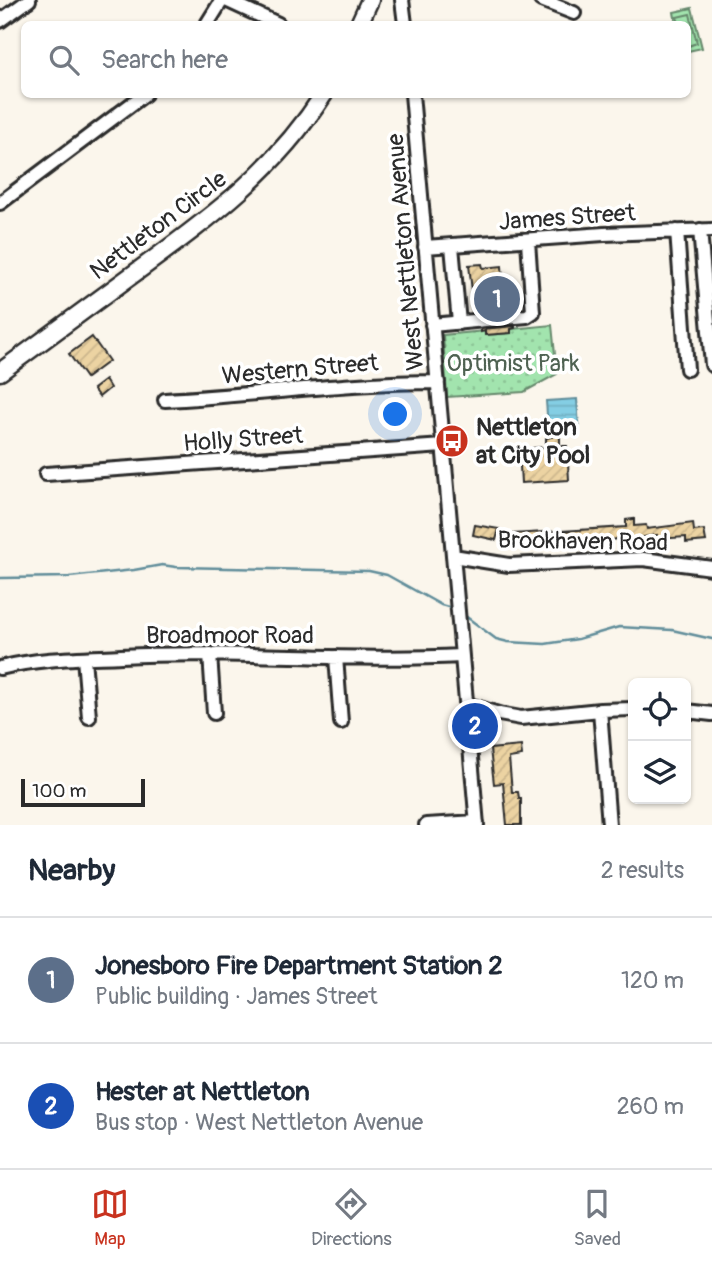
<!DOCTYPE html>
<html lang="en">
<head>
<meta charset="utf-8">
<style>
  :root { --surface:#fff; --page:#f6f6f7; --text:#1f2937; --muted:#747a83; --line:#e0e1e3; --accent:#c8321e }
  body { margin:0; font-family:Pangolin,sans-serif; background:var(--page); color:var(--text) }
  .controls { position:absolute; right:21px; bottom:21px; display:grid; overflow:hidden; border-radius:10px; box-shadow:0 2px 5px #0004 }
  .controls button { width:63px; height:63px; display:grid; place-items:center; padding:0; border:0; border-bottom:2px solid var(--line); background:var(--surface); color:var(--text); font:35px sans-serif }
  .scale { position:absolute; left:21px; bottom:18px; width:124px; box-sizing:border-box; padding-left:7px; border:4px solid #2b2b2b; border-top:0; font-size:19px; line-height:24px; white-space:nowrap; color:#2b2b2b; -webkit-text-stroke:5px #fff; paint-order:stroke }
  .you { position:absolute; left:396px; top:415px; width:24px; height:24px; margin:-18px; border:5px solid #fff; border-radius:50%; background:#1a73e8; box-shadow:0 0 0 10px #1a73e833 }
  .badge { display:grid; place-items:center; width:46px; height:46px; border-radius:50%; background:var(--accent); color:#fff; font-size:23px; font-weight:700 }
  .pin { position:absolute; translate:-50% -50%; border:4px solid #fff; box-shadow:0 2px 7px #0006 }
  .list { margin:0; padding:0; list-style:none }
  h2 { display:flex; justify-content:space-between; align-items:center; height:91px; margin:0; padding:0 28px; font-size:30px }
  h2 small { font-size:23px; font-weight:400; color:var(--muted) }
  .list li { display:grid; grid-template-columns:46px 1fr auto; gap:21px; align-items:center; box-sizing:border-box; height:126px; padding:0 28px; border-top:2px solid var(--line) }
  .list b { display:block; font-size:26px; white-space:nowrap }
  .list p { margin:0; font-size:23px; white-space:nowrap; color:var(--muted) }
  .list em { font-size:23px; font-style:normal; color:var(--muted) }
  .icon { flex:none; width:38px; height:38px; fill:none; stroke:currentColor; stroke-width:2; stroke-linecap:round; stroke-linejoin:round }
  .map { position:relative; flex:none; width:712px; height:825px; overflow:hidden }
  .search { position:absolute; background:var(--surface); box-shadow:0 2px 5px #0004; left:21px; right:21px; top:21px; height:77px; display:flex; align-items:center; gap:18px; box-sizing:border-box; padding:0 24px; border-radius:10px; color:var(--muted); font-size:26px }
  .sheet { height:343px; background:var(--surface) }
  nav { display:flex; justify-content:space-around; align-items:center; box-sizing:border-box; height:98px; border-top:2px solid var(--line); background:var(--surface); font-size:19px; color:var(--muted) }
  nav a { display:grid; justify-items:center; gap:4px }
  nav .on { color:var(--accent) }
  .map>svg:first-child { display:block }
  .green { fill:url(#green-dots); stroke:#66886c; stroke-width:2 }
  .pitch { fill:#a2e4ae; stroke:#66886c; stroke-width:2 }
  .water { fill:url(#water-rules); stroke:#608d9a; stroke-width:2 }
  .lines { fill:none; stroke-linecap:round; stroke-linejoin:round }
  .stream { stroke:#608d9a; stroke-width:2.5 }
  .building { fill:url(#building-hatch); stroke:#2b2b2b; stroke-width:2 }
  .minor-casing { stroke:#2b2b2b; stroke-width:18 }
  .major-casing { stroke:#2b2b2b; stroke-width:21 }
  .minor { stroke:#fff; stroke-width:12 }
  .major { stroke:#fff; stroke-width:16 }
  .labels { text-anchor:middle; stroke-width:7; stroke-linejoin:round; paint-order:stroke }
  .street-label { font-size:24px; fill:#2b2b2b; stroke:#fff }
  .park-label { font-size:24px; fill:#4f6252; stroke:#fff }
  .poi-label { font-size:24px; font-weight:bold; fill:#2b2b2b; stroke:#fff; text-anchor:start }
</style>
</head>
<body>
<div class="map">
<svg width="712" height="825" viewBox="0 0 712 825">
  <defs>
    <pattern id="green-dots" width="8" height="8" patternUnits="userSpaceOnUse" patternTransform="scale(1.75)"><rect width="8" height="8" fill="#a2e4ae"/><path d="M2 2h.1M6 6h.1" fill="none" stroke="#8cc496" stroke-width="1.8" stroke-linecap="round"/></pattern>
    <pattern id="water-rules" width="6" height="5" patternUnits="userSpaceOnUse" patternTransform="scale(1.75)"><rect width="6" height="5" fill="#84cee4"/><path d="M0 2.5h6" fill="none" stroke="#72b1c4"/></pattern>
    <pattern id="building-hatch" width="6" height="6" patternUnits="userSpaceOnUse" patternTransform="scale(1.75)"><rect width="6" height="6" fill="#ecd3a2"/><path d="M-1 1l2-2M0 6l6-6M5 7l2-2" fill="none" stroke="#cbb58c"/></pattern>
  </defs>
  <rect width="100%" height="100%" fill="#fbf6ec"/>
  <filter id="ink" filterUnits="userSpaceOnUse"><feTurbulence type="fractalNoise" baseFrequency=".0143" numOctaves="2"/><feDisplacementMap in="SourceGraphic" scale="14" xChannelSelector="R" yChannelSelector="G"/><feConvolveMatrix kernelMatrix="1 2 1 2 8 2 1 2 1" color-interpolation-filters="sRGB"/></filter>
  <g filter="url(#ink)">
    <path class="green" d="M692,8l10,40 -14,3v-27h-12l-2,-12z
      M552,325l5,49 -33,18 -77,5 -4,-62 42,-4 1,4 24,-2 1,-4z"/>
    <path class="pitch" d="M690,14l7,29 -9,3v-22h-9l-2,-7z"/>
    <path class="water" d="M577,399l2,28 -31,2 -2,-28z"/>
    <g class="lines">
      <path class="stream" d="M0,578l69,-1 65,-7 28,-5 14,2 193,4 18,4 54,30 11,3
        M464,615l32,24 12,3 37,2 33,-5 41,-12 53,3 40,9"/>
    </g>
    <path class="building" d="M482,264l1,4 19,-2 1,15 11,-1 2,19h-3l1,9 -35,4 -2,-22 -5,1 -3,-26z
      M515,326v2l-4,1v4l-26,2v-4l-4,1v-3z
      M92,337l17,24 -23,17 -17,-24z
      M105,380l5,8 -11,9 -6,-8z
      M560,435v11h7l2,34 -48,3 -2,-34 27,-2v-9z
      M634,519v7l12,-1 1,4 46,-6 1,8 10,-1 2,11 -20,2v-6l-29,2v-4l-14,2v2l-15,-2 -28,5 -1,-4 -85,6 -1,-10 113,-7v-7z
      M475,525l24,4 -3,11 -23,-5z
      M521,746l1,10 -13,2 3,34h6l1,6h2v27h-14l-4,-42 -9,1 -4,-35z"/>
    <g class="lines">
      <defs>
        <path id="minor" d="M226,0l52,24
          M402,0l3,24
          M541,0l33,13
          M0,21l29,-21
          M207,24l15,-24
          M412,94l65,731
          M0,203l145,-109
          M700,230l12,135
          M677,231l10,138
          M452,246l7,77
          M425,247l179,-13 108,-4
          M432,325l95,-9 6,-4 -5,-71
          M165,400c91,-5 182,-18 273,-18
          M46,474l397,-28
          M453,556l56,9 134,-6 69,9
          M210,654l4,59
          M336,657l5,65
          M84,658l5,59
          M0,668c40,-10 80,-10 121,-12 114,-6 227,6 340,0
          M466,704l33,10 22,4 79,-8 33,-1
          M600,710l9,115
          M686,711l26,3
          M426,825l51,-3"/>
        <path id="major" d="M359,24l11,-24
          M0,372c48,-35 95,-70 143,-105 71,-52 132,-97 181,-173"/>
      </defs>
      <use href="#minor" class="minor-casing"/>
      <use href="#major" class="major-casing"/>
      <use href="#minor" class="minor"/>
      <use href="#major" class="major"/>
    </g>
  </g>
  <defs>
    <symbol id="bus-disc" viewBox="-11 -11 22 22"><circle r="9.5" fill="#c8321e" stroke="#fff"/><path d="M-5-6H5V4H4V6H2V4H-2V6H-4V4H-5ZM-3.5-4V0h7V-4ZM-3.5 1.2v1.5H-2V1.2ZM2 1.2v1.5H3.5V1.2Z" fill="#fff"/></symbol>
  </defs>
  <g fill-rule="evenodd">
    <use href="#bus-disc" x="433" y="422" width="38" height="38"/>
  </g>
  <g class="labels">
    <g class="street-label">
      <text transform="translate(567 217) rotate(-4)" y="8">James Street</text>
      <text transform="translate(158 225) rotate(-37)" y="8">Nettleton Circle</text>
      <text transform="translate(405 252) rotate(-95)" y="8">West Nettleton Avenue</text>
      <text transform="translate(300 369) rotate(-5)" y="8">Western Street</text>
      <text transform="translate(243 439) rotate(-4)" y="8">Holly Street</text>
      <text transform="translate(583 541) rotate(1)" y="8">Brookhaven Road</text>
      <text x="230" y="643">Broadmoor Road</text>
    </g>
    <g class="park-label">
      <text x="513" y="371">Optimist Park</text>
    </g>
    <g class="poi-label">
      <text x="476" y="435">Nettleton<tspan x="476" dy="28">at City Pool</tspan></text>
    </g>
  </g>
</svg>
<div class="controls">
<button><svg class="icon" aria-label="locate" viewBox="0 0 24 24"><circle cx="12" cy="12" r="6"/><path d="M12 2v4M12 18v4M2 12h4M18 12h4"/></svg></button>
<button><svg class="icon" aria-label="layers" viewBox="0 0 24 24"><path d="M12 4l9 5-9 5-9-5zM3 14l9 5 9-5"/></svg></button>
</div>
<div class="scale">100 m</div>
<div class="you"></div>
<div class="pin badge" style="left:497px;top:299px;background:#5c6f8a">1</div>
<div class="pin badge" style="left:475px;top:726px;background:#1a4fb4">2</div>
<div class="search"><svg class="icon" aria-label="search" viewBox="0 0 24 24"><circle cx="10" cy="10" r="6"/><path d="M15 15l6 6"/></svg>Search here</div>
</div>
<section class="sheet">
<h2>Nearby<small>2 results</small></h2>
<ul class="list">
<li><span class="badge" style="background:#5c6f8a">1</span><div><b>Jonesboro Fire Department Station 2</b><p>Public building · James Street</p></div><em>120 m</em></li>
<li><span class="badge" style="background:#1a4fb4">2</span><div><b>Hester at Nettleton</b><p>Bus stop · West Nettleton Avenue</p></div><em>260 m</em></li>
</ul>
</section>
<nav>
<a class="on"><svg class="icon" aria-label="map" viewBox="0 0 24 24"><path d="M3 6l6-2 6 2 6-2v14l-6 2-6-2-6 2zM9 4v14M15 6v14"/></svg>Map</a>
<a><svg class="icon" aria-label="directions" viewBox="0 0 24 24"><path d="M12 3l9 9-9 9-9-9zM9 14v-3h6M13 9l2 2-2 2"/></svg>Directions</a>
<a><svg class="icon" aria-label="saved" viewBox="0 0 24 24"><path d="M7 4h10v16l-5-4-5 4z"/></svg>Saved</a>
</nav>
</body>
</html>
